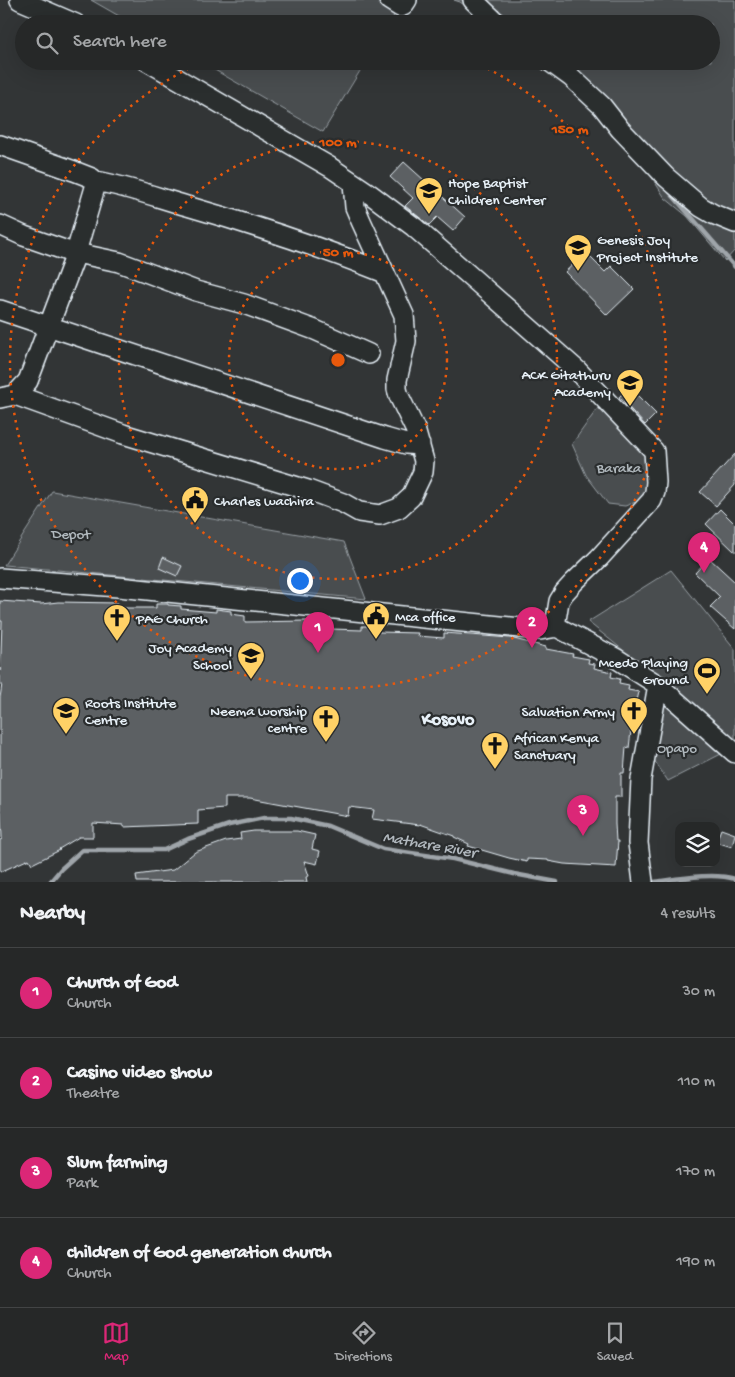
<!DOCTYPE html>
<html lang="en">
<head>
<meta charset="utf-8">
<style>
  :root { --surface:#262828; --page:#323434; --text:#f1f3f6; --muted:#a4a6a8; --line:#424445; --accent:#db2777 }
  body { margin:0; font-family:"Gochi Hand",sans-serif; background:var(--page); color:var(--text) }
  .controls { position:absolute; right:15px; bottom:15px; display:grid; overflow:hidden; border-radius:10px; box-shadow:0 5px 20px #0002 }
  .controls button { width:45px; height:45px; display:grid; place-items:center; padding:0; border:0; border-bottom:1px solid var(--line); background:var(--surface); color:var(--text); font:25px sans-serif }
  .you { position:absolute; left:299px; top:580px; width:18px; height:18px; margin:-12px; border:4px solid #fff; border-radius:50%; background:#1a73e8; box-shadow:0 0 0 8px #1a73e833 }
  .badge { display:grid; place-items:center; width:32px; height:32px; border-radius:50%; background:var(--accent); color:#fff; font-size:16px; font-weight:700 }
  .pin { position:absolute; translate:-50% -41px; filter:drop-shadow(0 1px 2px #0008) }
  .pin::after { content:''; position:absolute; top:26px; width:18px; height:15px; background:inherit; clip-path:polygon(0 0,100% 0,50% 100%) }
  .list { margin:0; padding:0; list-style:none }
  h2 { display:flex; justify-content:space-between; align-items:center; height:65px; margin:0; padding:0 20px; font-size:21px }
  h2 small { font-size:16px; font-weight:400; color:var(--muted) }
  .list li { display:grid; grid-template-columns:32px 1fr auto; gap:15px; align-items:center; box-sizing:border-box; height:90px; padding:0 20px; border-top:1px solid var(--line) }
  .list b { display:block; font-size:19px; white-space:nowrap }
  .list p { margin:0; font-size:16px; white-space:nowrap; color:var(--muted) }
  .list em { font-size:16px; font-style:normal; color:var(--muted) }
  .icon { flex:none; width:28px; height:28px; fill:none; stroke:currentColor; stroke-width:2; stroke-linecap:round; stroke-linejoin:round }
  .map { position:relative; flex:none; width:735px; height:882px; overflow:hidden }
  .search { position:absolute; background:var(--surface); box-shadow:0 5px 20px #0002; left:15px; right:15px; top:15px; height:55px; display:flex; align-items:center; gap:12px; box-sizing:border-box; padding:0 18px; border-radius:28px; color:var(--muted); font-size:19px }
  .sheet { height:425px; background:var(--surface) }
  nav { display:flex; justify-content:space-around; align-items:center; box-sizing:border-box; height:70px; border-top:1px solid var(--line); background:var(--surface); font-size:14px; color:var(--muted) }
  nav a { display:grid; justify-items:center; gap:2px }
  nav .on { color:var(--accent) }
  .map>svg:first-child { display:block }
  .green { fill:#494d4f; stroke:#989fa4 }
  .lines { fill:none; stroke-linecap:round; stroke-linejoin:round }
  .stream { stroke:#9fa5aa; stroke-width:4.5 }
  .building { fill:#5c6063; stroke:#e8f1f8 }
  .minor-casing { stroke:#e8f1f8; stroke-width:22 }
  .minor { stroke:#2a2d2e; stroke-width:19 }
  .ring { fill:none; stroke:#e8590c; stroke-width:2.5; stroke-dasharray:2.5 5 }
  .labels { text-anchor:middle; stroke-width:4.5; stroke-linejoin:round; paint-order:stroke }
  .poi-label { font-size:15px; fill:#e8f1f8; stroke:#2a2d2e; text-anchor:start }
  .park-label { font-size:15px; fill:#b0b8bd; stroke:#2a2d2e }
  .water-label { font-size:16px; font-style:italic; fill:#b1b8be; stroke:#2a2d2e }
  .quarter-label { font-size:18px; font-weight:bold; fill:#e8f1f8; stroke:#2a2d2e }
  .centre { fill:#e8590c; stroke:#2a2d2e; stroke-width:2.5 }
  .ring-label { font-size:15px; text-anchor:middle; font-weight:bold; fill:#e8590c; stroke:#2a2d2e; stroke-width:4.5; stroke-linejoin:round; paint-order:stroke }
</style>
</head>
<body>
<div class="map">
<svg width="735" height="882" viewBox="0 0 735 882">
  <rect width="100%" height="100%" fill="#323536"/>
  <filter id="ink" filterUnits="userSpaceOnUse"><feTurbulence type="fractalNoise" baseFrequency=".02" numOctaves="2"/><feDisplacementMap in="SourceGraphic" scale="10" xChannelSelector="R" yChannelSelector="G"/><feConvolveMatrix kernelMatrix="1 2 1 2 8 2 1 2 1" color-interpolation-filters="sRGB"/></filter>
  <g filter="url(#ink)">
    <path class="green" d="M91,0h312l-14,24h-256z
      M454,0h281v250l-10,11 -38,-45 -22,-18 -48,-75 -75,-62h169v-37h-221l-30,-22z
      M199,61h167l-43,71z
      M600,405l49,49v43l-24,9 -17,-2 -22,-29 -14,-31z
      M52,491l292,51 22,57 -362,-34z
      M671,570l64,79v91l-147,-118z
      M662,700l63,52 -57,29 -20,-30z"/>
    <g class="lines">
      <path class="stream" d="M500,14l16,10
        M668,190l67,77
        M50,882l11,-13 21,-19h82l24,-11 41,-14 35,-7h27l37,8 55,23 70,10 61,15 43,8
        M654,882c23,-3 59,-10 81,-3"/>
    </g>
    <path class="building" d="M404,162l61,55 -12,14 -16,-14 -8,8 -24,-19 8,-8 -23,-21z
      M590,257l15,15 6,-6 23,23 -27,26 -42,-43 14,-13 4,4z
      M629,387l27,27 -11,11 -26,-28z
      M735,454v31l-19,21 -16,-14z
      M720,509l15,15v28l-29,-28z
      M163,557l19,9 -5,10 -18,-8z
      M709,558l26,24v47l-25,-22 10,-10 -25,-24z
      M0,601l41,3 17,-2 60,1v5h38v-4h12v1l13,1v3l35,3v-3l15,2v3l14,2v6l62,-1v2l11,1v4l13,1 31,1v-4h17v6l39,1 -1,3 27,2v-5l66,5 36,9v2l27,5 -1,2 17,3 -1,4 7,1 -1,4 18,4 -1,5 9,2 -1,4 10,2 -1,5 11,2 -9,39h1l-2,17 -3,-1 -2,26h-3v24h-6v27l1,17h2l-2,26 -52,-3 -16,-3v-1l-21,-1v3l-18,-4 -41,-12 1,-2 -15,-7v-1l-34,-12v1l-48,-6 2,-9 -25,-3 -1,9 -98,-18h-25v10l-27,2v14l-74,3v-2l-31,-2v14h-14l-20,12 1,1 -28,14 -3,-5 -29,13v-32l2,-1 -1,-28 -1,-1v-112l2,-14h-2l2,-63h-2z
      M721,829l14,5 -3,13 -16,-5z
      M254,831h43l18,4 -3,14 8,2 -3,13 -13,-3 5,15 -3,1 1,5h-170l-1,-7 37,-5 22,-18 31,-11 15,-2 -1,-6z"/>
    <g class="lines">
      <defs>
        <path id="minor" d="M20,0l56,24
          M389,0l11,7 3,-1 4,-6
          M473,0l25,24
          M147,61l183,106 40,27 44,33 63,55 101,89 76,80 2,31 -1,10 -3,8 -53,58 -25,24 -10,11 -5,8 -4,25
          M549,61l22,16 31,29 18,23 46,48 35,30 12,7 22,9
          M0,145l74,26 18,7 4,6 -22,75 -46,122 -13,14 -15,3
          M95,181c31,5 61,16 92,25 66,19 133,41 198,67
          M0,225l24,11 43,15 52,11 77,29 48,13 71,26 54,24
          M0,310l385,128 21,6 14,1
          M15,395l108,39 185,56 35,13 16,9 21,3 19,-7 12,-11 12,-25 1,-11 -9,-32 -16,-33 -2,-7v-9l9,-39 -2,-26 -43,-94 -6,-14 -2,-24
          M0,578l118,9 422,43 12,-2 3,-2
          M555,626l62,33 41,26 77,68
          M643,882l-5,-39 3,-64 17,-94"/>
      </defs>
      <use href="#minor" class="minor-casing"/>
      <use href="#minor" class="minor"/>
    </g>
  </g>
  <g class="ring">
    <circle cx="338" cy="360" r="109"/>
    <circle cx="338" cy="360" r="219"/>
    <path d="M474 62A328 328 0 1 1 202 62"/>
  </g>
  <defs>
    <symbol id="school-pin" viewBox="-11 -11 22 30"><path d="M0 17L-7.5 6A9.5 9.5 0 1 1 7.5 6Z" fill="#ffd166" stroke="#2a2d2e"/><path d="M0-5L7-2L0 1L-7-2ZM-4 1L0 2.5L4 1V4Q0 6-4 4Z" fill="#111"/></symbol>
    <symbol id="civic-pin" viewBox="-11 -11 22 30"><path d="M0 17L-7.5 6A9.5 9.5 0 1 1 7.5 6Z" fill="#ffd166" stroke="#2a2d2e"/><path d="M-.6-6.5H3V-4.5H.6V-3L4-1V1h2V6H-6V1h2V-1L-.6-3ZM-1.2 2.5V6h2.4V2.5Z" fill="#111"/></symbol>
    <symbol id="church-pin" viewBox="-11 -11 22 30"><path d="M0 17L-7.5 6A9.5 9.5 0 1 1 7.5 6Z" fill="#ffd166" stroke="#2a2d2e"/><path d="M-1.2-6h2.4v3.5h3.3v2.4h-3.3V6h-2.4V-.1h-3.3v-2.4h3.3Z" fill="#111"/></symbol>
    <symbol id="stadium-pin" viewBox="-11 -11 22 30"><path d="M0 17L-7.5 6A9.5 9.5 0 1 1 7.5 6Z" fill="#ffd166" stroke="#2a2d2e"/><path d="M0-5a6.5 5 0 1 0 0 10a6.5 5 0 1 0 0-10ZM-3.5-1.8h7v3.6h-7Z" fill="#111"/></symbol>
  </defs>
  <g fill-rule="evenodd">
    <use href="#school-pin" x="413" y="175" width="32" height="43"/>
    <use href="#school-pin" x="562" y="232" width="32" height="43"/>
    <use href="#school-pin" x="614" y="367" width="32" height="43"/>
    <use href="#civic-pin" x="179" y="484" width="32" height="43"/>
    <use href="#civic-pin" x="360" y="600" width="32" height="43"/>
    <use href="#church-pin" x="101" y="602" width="32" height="43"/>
    <use href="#school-pin" x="235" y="640" width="32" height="43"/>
    <use href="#stadium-pin" x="691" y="655" width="32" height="43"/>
    <use href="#school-pin" x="50" y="695" width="32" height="43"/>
    <use href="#church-pin" x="618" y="695" width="32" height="43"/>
    <use href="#church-pin" x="310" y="703" width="32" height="43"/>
    <use href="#church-pin" x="479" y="730" width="32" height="43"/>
  </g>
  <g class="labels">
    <g class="poi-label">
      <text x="448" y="187">Hope Baptist<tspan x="448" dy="17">Children Center</tspan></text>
      <text x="597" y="244">Genesis Joy<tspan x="597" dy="17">Project Institute</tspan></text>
      <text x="611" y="379" text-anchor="end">ACK Gitathuru<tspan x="611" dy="17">Academy</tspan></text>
      <text x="214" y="505">Charles wachira</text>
      <text x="395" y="621">Mca office</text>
      <text x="136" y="623">PAG Church</text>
      <text x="232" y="652" text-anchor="end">Joy Academy<tspan x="232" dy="17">School</tspan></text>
      <text x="688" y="667" text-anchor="end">Mcedo Playing<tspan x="688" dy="17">Ground</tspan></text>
      <text x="85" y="707">Roots Institute<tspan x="85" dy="17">Centre</tspan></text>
      <text x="307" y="715" text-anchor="end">Neema worship<tspan x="307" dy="17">centre</tspan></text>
      <text x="615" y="716" text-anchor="end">Salvation Army</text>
      <text x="514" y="742">African Kenya<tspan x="514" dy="17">Sanctuary</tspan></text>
    </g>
    <g class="park-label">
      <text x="619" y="472">Baraka</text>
      <text x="71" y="538">Depot</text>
      <text x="677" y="752">Opapo</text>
    </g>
    <g class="water-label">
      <text transform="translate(430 843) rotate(10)" y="6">Mathare River</text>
    </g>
    <g class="quarter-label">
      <text x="448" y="724">Kosovo</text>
    </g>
  </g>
  <circle cx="338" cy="360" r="8" class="centre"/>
  <g class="ring-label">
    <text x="570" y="133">150 m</text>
    <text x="338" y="146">100 m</text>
    <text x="338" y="256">50 m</text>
  </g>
</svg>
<div class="controls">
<button><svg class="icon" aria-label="layers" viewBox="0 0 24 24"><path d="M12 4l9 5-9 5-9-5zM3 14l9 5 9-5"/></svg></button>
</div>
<div class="you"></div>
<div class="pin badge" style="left:318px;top:653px">1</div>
<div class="pin badge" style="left:532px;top:648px">2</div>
<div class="pin badge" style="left:583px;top:836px">3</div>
<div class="pin badge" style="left:704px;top:573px">4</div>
<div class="search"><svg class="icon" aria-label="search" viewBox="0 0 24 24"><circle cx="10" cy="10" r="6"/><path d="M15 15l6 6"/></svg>Search here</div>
</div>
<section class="sheet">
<h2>Nearby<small>4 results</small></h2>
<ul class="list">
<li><span class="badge">1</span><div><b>Church of God</b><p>Church</p></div><em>30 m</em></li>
<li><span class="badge">2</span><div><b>Casino video show</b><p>Theatre</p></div><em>110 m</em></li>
<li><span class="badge">3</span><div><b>Slum farming</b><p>Park</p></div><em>170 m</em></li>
<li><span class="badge">4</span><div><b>children of God generation church</b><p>Church</p></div><em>190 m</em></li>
</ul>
</section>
<nav>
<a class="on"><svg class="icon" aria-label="map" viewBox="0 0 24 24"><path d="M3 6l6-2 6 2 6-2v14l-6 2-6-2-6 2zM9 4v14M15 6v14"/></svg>Map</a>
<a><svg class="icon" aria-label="directions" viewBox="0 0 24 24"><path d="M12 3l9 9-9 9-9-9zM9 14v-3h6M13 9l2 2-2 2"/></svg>Directions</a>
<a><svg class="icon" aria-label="saved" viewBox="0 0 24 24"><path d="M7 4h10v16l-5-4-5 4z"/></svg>Saved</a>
</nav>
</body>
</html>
